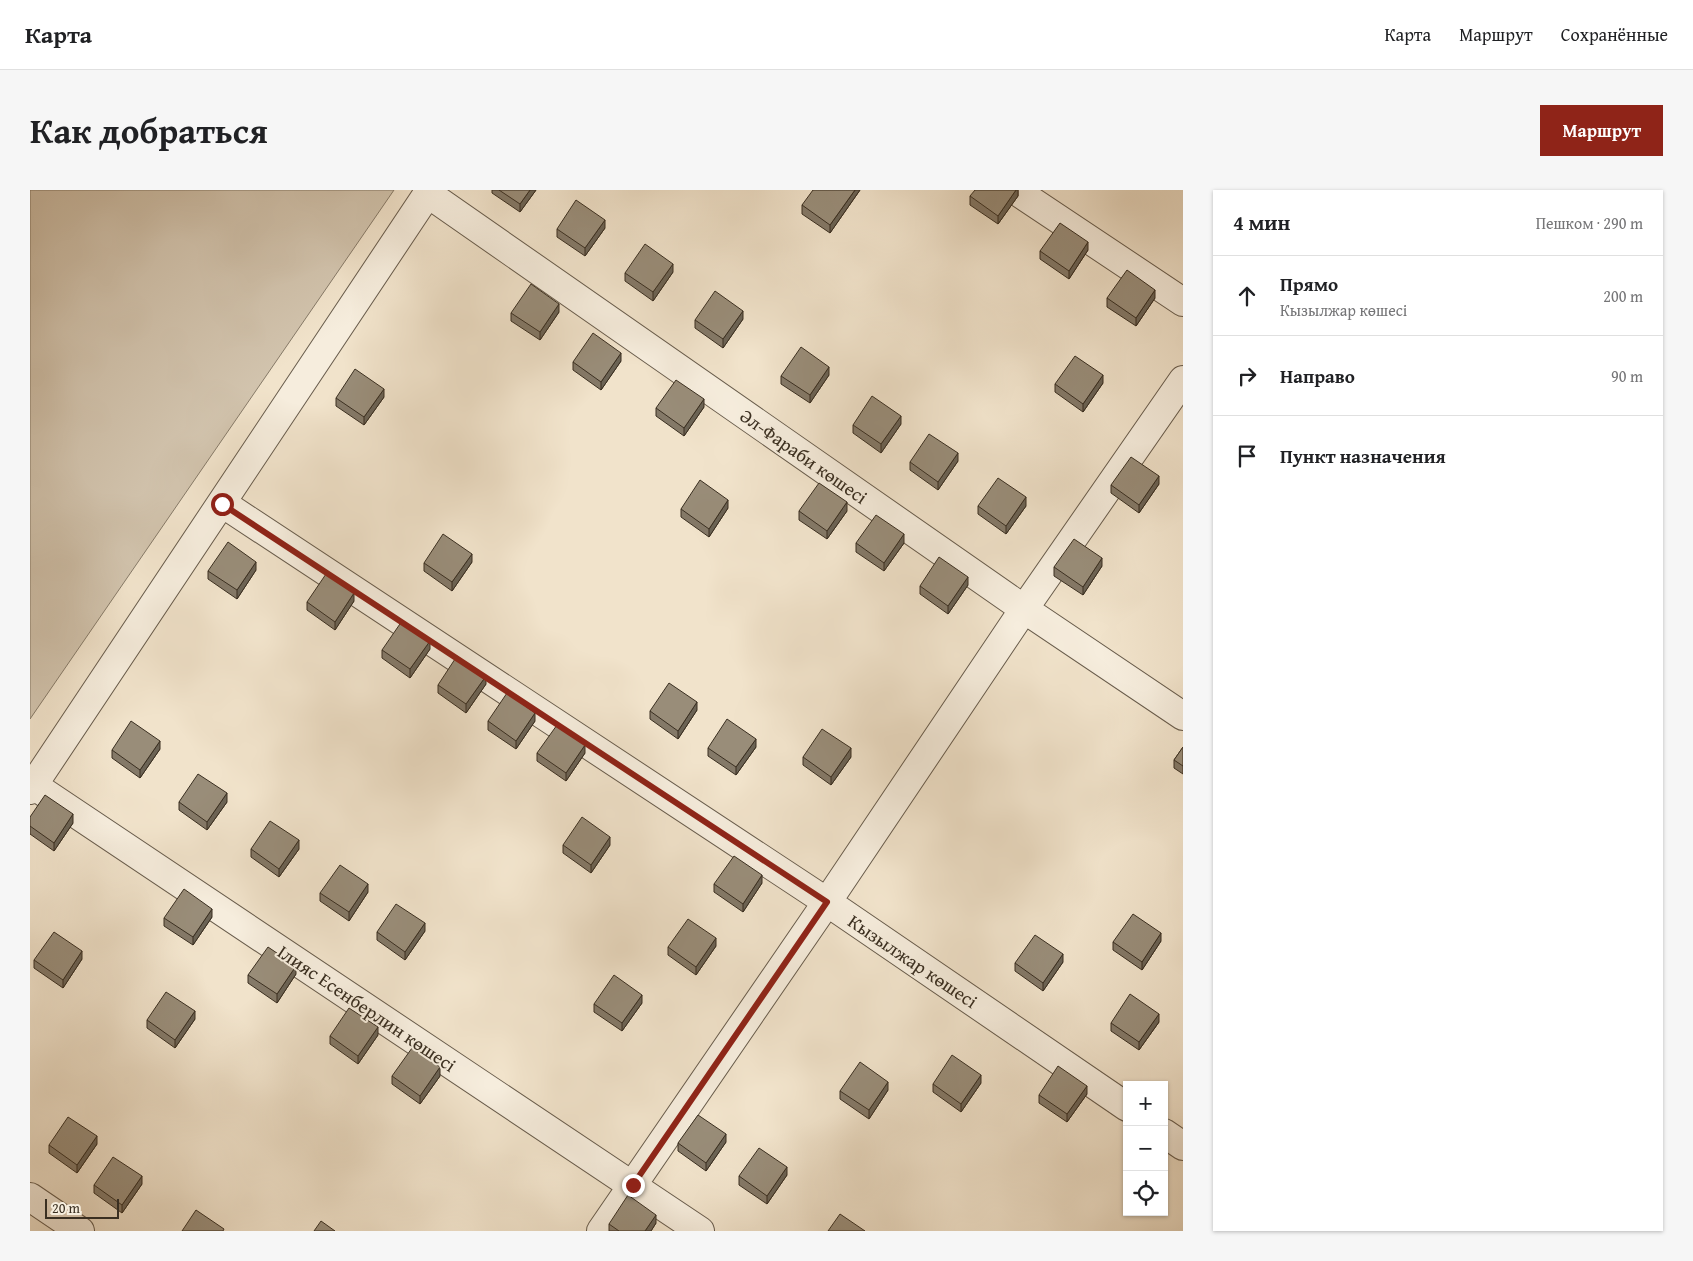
<!DOCTYPE html>
<html lang="ru">
<head>
<meta charset="utf-8">
<style>
  :root { --surface:#fff; --page:#f6f6f6; --text:#202124; --muted:#757577; --line:#e0e0e0; --accent:#8f2418 }
  body { margin:0; font-family:"Gentium Book Plus",serif; background:var(--page); color:var(--text) }
  .controls { position:absolute; right:15px; bottom:15px; display:grid; overflow:hidden; border-radius:0px; box-shadow:0 1px 4px #0004 }
  .controls button { width:45px; height:45px; display:grid; place-items:center; padding:0; border:0; border-bottom:1px solid var(--line); background:var(--surface); color:var(--text); font:25px sans-serif }
  .scale { position:absolute; left:15px; bottom:12px; width:74px; box-sizing:border-box; padding-left:5px; border:2px solid #3a2f21; border-top:0; font-size:14px; line-height:18px; white-space:nowrap; color:#3a2f21; -webkit-text-stroke:4px #f6eddd; paint-order:stroke }
  .stop { position:absolute; width:15px; height:15px; margin:-11px; border:4px solid #8f2418; border-radius:50%; background:#fff }
  .stop.end { background:#8f2418; border-color:#fff; box-shadow:0 1px 5px #0008 }
  .list { margin:0; padding:0; list-style:none }
  h2 { display:flex; justify-content:space-between; align-items:center; height:65px; margin:0; padding:0 20px; font-size:21px }
  h2 small { font-size:16px; font-weight:400; color:var(--muted) }
  .list li { display:grid; grid-template-columns:32px 1fr auto; gap:15px; align-items:center; box-sizing:border-box; height:80px; padding:0 20px; border-top:1px solid var(--line) }
  .list b { display:block; font-size:19px; white-space:nowrap }
  .list p { margin:0; font-size:16px; white-space:nowrap; color:var(--muted) }
  .list em { font-size:16px; font-style:normal; color:var(--muted) }
  .icon { flex:none; width:28px; height:28px; fill:none; stroke:currentColor; stroke-width:2; stroke-linecap:round; stroke-linejoin:round }
  .map { position:relative; flex:none; width:1153px; height:1041px; overflow:hidden; border-radius:0px }
  header { display:flex; align-items:center; gap:30px; box-sizing:border-box; height:70px; padding:0 25px; background:var(--surface); border-bottom:1px solid var(--line) }
  header strong { font-size:24px }
  nav { display:flex; gap:28px; margin-inline-start:auto; font-size:18px }
  .intro { display:flex; align-items:center; justify-content:space-between; box-sizing:border-box; height:120px; padding:0 30px }
  h1 { margin:0; font-size:35px }
  .button { padding:12px 22px; border-radius:0px; background:var(--accent); color:#fff; font-size:18px; font-weight:700 }
  main { display:flex; gap:30px; padding:0 30px }
  aside { flex:1; background:var(--surface); border-radius:0px; box-shadow:0 1px 4px #0004 }
  .map>svg:first-child { display:block }
  .green { fill:#d2c4ae; stroke:#867a68 }
  .lines { fill:none; stroke-linecap:round; stroke-linejoin:round }
  .minor-casing { stroke:#685c4c; stroke-width:30 }
  .minor { stroke:#f6eddd; stroke-width:28 }
  .wall { fill:#847968; stroke:#3a2f21 }
  .shaded-wall { fill:#6b6355; stroke:#3a2f21 }
  .building { fill:#998d79; stroke:#3a2f21 }
  .route { stroke:#8f2418; stroke-width:6 }
  .labels { text-anchor:middle; stroke-width:4; stroke-linejoin:round; paint-order:stroke }
  .street-label { font-size:19px; fill:#3a2f21; stroke:#f6eddd }
</style>
</head>
<body>
<header>
<strong>Карта</strong>
<nav><a>Карта</a><a>Маршрут</a><a>Сохранённые</a></nav>
</header>
<div class="intro"><h1>Как добраться</h1><a class="button">Маршрут</a></div>
<main>
<div class="map">
<svg width="1153" height="1041" viewBox="0 0 1153 1041">
  <rect width="100%" height="100%" fill="#f1e3cb"/>
  <filter id="stains"><feTurbulence type="fractalNoise" baseFrequency=".004" numOctaves="4"/><feColorMatrix values="0 0 0 0 .2 0 0 0 0 .09 0 0 0 0 .02 0 0 0 .5 -.17"/></filter>
  <radialGradient id="worn" r=".72"><stop offset=".6" stop-color="#630" stop-opacity="0"/><stop offset="1" stop-color="#630" stop-opacity=".3"/></radialGradient>
  <path class="green" d="M0,0h364l-364,529z"/>
  <g class="lines">
    <defs>
      <path id="minor" d="M985,0l168,112
        M397,3l597,416 159,107
        M192,313l605,399 300,205
        M3,595l667,446
        M0,600l400,-600
        M1134,943l19,13
        M0,1007l50,34
        M571,1041l226,-329 197,-293 159,-229"/>
    </defs>
    <use href="#minor" class="minor-casing"/>
    <use href="#minor" class="minor"/>
  </g>
  <path class="wall" d="M462,0h44l-16,22 -28,-19z
    M830,0l-30,43 -28,-19v-9z
    M988,0v6l-20,28 -28,-19v-9z
    M575,38l-20,28 -28,-19v-8z
    M1058,60l-19,29 -29,-20v-8z
    M643,82l-20,29 -28,-20v-8z
    M1077,108h48l-19,28 -29,-19z
    M529,122l-19,28 -29,-19v-8z
    M713,129l-20,29 -28,-20v-8z
    M591,171l-20,29 -28,-20v-8z
    M799,185l-19,28 -29,-19v-8z
    M1073,193l-20,29 -28,-20v-8z
    M354,207l-20,28 -28,-19v-8z
    M674,217l-20,29 -28,-20v-8z
    M871,234l-20,29 -28,-20v-8z
    M928,271l-20,29 -28,-20v-8z
    M1129,294l-20,29 -28,-20v-8z
    M948,316h48l-20,28 -28,-20z
    M698,318l-19,29 -28,-20v-8z
    M769,321h48l-20,28 -28,-19z
    M826,353h48l-20,28 -28,-19z
    M442,372l-20,29 -28,-20v-8z
    M1072,376l-19,29 -29,-19v-9z
    M226,380l-19,29 -29,-20v-8z
    M938,395l-20,29 -28,-20v-8z
    M324,411l-19,29 -28,-20v-8z
    M400,459l-20,29 -28,-20v-8z
    M456,494l-20,29 -28,-20v-8z
    M667,520l-19,29 -28,-20v-8z
    M458,531h47l-19,28 -28,-19z
    M726,557l-20,28 -28,-19v-8z
    M1153,557v27l-9,-6v-8z
    M130,559l-20,29 -28,-20v-8z
    M507,563h48l-19,28 -29,-20z
    M773,567h48l-20,28 -28,-20z
    M149,612h48l-20,28 -28,-20z
    M0,627l43,6 -19,28 -24,-17z
    M533,655h47l-19,28 -28,-20z
    M221,659h48l-20,28 -28,-20z
    M732,693l-19,29 -29,-20v-8z
    M338,702l-19,29 -29,-20v-8z
    M182,727l-19,28 -29,-19v-8z
    M395,741l-20,29 -28,-20v-8z
    M1131,751l-19,29 -29,-20v-8z
    M686,756l-20,29 -28,-20v-8z
    M52,769l-19,29 -29,-20v-8z
    M1033,772l-20,29 -28,-20v-8z
    M266,784l-19,29 -29,-20v-8z
    M612,813l-20,28 -28,-19v-8z
    M165,829l-20,29 -28,-20v-8z
    M1129,832l-20,28 -28,-19v-8z
    M348,845l-20,29 -28,-20v-8z
    M362,886h48l-20,28 -28,-20z
    M951,893l-20,29 -28,-20v-8z
    M858,900l-19,29 -29,-20v-8z
    M1057,904l-20,28 -28,-19v-8z
    M696,952l-20,29 -28,-20v-8z
    M67,954l-20,29 -28,-20v-8z
    M757,985l-20,29 -28,-19v-9z
    M112,994l-20,29 -28,-20v-8z
    M626,1033l-5,8h-42v-7z"/>
  <path class="shaded-wall" d="M500,0h6l-16,22v-8z
    M825,0h5l-30,43v-8z
    M986,0h2v6l-20,28v-8z
    M575,30v8l-20,28v-8z
    M1058,52v8l-19,29v-8z
    M643,74v8l-20,29v-9z
    M1125,100v8l-19,28v-8z
    M529,114v8l-19,28v-8z
    M713,121v8l-20,29v-9z
    M591,163v8l-20,29v-8z
    M799,177v8l-19,28v-8z
    M1073,185v8l-20,29v-8z
    M354,199v8l-20,28v-8z
    M674,209v8l-20,29v-8z
    M871,226v8l-20,29v-9z
    M928,263v8l-20,29v-8z
    M1129,286v8l-20,29v-8z
    M996,307v9l-20,28v-8z
    M698,310v8l-19,29v-8z
    M817,312v9l-20,28v-8z
    M874,344v9l-20,28v-8z
    M442,364v8l-20,29v-9z
    M1072,368v8l-19,29v-8z
    M226,372v8l-19,29v-9z
    M938,387v8l-20,29v-8z
    M324,403v8l-19,29v-8z
    M400,451v8l-20,29v-9z
    M456,486v8l-20,29v-9z
    M667,512v8l-19,29v-8z
    M505,523v8l-19,28v-8z
    M726,549v8l-20,28v-8z
    M130,551v8l-20,29v-8z
    M555,555v8l-19,28v-8z
    M821,558v9l-20,28v-8z
    M197,603v9l-20,28v-8z
    M43,624v9l-19,28v-8z
    M580,647v8l-19,28v-8z
    M269,650v9l-20,28v-8z
    M732,685v8l-19,29v-8z
    M338,694v8l-19,29v-9z
    M182,719v8l-19,28v-8z
    M395,733v8l-20,29v-8z
    M1131,743v8l-19,29v-8z
    M686,748v8l-20,29v-8z
    M52,761v8l-19,29v-8z
    M1033,764v8l-20,29v-8z
    M266,776v8l-19,29v-9z
    M612,805v8l-20,28v-8z
    M165,821v8l-20,29v-8z
    M1129,824v8l-20,28v-8z
    M348,837v8l-20,29v-8z
    M410,877v9l-20,28v-8z
    M951,885v8l-20,29v-8z
    M858,892v8l-19,29v-9z
    M1057,896v8l-20,28v-8z
    M696,944v8l-20,29v-8z
    M67,946v8l-20,29v-8z
    M757,977v8l-20,29v-8z
    M112,986v8l-20,29v-8z
    M626,1025v8l-5,8h-6z"/>
  <path class="building" d="M469,0h31l-10,14z
    M783,0h42l-25,35 -28,-20z
    M945,0h41l-18,26 -28,-20z
    M546,10l29,20 -20,28 -28,-19z
    M1030,33l28,19 -19,29 -29,-20z
    M615,54l28,20 -20,28 -28,-19z
    M1097,80l28,20 -19,28 -29,-20z
    M501,94l28,20 -19,28 -29,-19z
    M685,101l28,20 -20,28 -28,-19z
    M563,143l28,20 -20,29 -28,-20z
    M771,157l28,20 -19,28 -29,-19z
    M1045,166l28,19 -20,29 -28,-20z
    M325,179l29,20 -20,28 -28,-19z
    M646,190l28,19 -20,29 -28,-20z
    M842,206l29,20 -20,28 -28,-19z
    M899,244l29,19 -20,29 -28,-20z
    M1101,267l28,19 -20,29 -28,-20z
    M968,288l28,19 -20,29 -28,-20z
    M670,290l28,20 -19,29 -28,-20z
    M789,293l28,19 -20,29 -28,-20z
    M846,325l28,19 -20,29 -28,-20z
    M413,344l29,20 -20,28 -28,-19z
    M1044,349l28,19 -19,29 -29,-20z
    M198,352l28,20 -19,28 -29,-19z
    M909,367l29,20 -20,29 -28,-20z
    M296,384l28,19 -19,29 -28,-20z
    M372,431l28,20 -20,28 -28,-19z
    M427,466l29,20 -20,28 -28,-19z
    M639,493l28,19 -19,29 -28,-20z
    M477,503l28,20 -19,28 -28,-20z
    M697,529l29,20 -20,28 -28,-19z
    M101,531l29,20 -20,29 -28,-20z
    M527,535l28,20 -19,28 -29,-20z
    M792,539l29,19 -20,29 -28,-20z
    M1153,557v19l-9,-6z
    M168,584l29,19 -20,29 -28,-20z
    M15,605l28,19 -19,29 -24,-17v-9z
    M552,627l28,20 -19,28 -28,-20z
    M240,631l29,19 -20,29 -28,-20z
    M704,666l28,19 -19,29 -29,-20z
    M310,675l28,19 -19,28 -29,-19z
    M154,699l28,20 -19,28 -29,-19z
    M366,714l29,19 -20,29 -28,-20z
    M1103,724l28,19 -19,29 -29,-20z
    M658,729l28,19 -20,29 -28,-20z
    M24,742l28,19 -19,29 -29,-20z
    M1005,745l28,19 -20,29 -28,-20z
    M238,757l28,19 -19,28 -29,-19z
    M584,785l28,20 -20,28 -28,-19z
    M136,802l29,19 -20,29 -28,-20z
    M1100,804l29,20 -20,28 -28,-19z
    M319,818l29,19 -20,29 -28,-20z
    M382,858l28,19 -20,29 -28,-20z
    M922,865l29,20 -20,29 -28,-20z
    M830,872l28,20 -19,28 -29,-19z
    M1028,876l29,20 -20,28 -28,-19z
    M668,925l28,19 -20,29 -28,-20z
    M38,927l29,19 -20,29 -28,-20z
    M729,958l28,19 -20,29 -28,-20z
    M83,967l29,19 -20,29 -28,-20z
    M598,1005l28,20 -11,16h-26l-10,-7z
    M166,1020l28,19 -1,2h-41z
    M810,1024l25,17h-37z
    M291,1031l14,10h-21z"/>
  <g class="lines">
    <path class="route" d="M192,314l605,398 -194,283"/>
  </g>
  <g class="labels">
    <g class="street-label">
      <text transform="translate(774 266) rotate(35)" y="7">Әл-Фараби көшесі</text>
      <text transform="translate(883 771) rotate(34)" y="7">Кызылжар көшесі</text>
      <text transform="translate(337 818) rotate(34)" y="7">Ілияс Есенберлин көшесі</text>
    </g>
  </g>
  <rect width="100%" height="100%" filter="url(#stains)"/>
  <rect width="100%" height="100%" fill="url(#worn)"/>
</svg>
<div class="controls">
<button>+</button>
<button>−</button>
<button><svg class="icon" aria-label="locate" viewBox="0 0 24 24"><circle cx="12" cy="12" r="6"/><path d="M12 2v4M12 18v4M2 12h4M18 12h4"/></svg></button>
</div>
<div class="scale">20 m</div>
<div class="stop" style="left:192px;top:314px"></div>
<div class="stop end" style="left:603px;top:995px"></div>
</div>
<aside>
<h2>4 мин<small>Пешком · 290 m</small></h2>
<ul class="list">
<li><svg class="icon" aria-label="ahead" viewBox="0 0 24 24"><path d="M12 20V5M6 11l6-6 6 6"/></svg><div><b>Прямо</b><p>Кызылжар көшесі</p></div><em>200 m</em></li>
<li><svg class="icon" aria-label="right" viewBox="0 0 24 24"><path d="M7 20v-9h11M14 6l5 5-5 5"/></svg><div><b>Направо</b></div><em>90 m</em></li>
<li><svg class="icon" aria-label="arrive" viewBox="0 0 24 24"><path d="M6 21V4h12l-3 4 3 4H6"/></svg><div><b>Пункт назначения</b></div></li>
</ul>
</aside>
</main>
</body>
</html>
